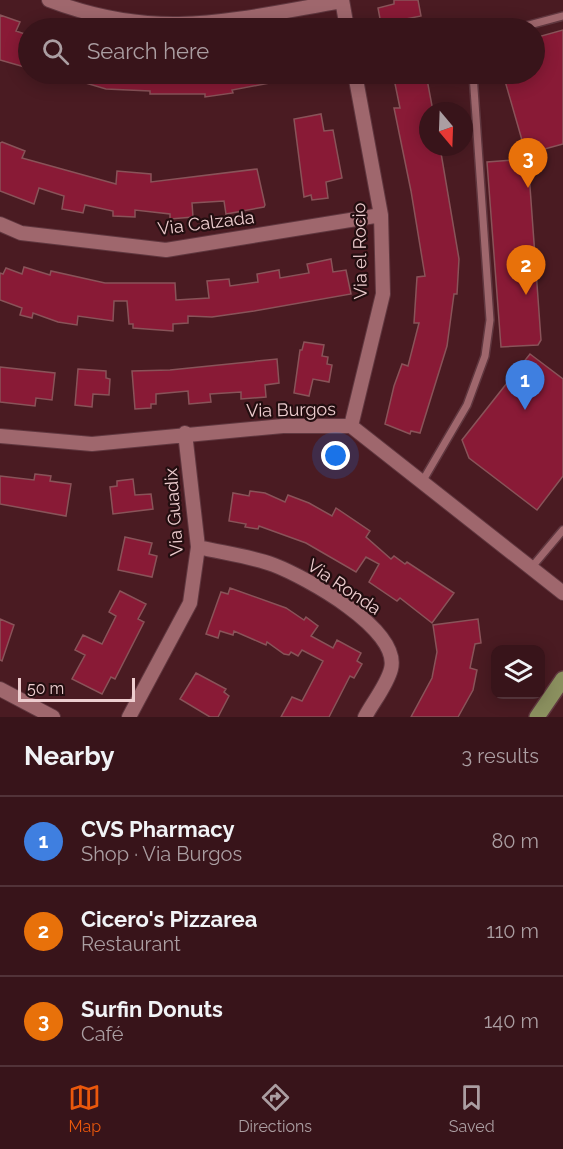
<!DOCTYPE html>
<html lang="en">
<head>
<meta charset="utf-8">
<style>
  :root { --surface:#38141a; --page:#3f1d23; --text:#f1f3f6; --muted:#ab9ea2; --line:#523339; --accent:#ea580c }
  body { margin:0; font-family:Raleway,sans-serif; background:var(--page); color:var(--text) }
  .controls { position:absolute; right:18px; bottom:18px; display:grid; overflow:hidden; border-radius:12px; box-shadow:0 3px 15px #0003 }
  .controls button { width:54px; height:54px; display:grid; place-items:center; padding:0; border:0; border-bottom:2px solid var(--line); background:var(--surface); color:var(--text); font:30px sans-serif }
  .compass { position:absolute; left:419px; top:102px; width:54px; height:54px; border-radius:50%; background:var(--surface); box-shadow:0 3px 15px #0003; rotate:161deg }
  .scale { position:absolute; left:18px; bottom:15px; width:117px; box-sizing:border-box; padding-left:6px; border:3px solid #edcdcf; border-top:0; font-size:16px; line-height:21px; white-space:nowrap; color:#edcdcf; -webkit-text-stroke:4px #230e10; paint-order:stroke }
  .you { position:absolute; left:336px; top:456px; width:21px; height:21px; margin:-15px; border:4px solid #fff; border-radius:50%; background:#1a73e8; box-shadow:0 0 0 9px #1a73e833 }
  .badge { display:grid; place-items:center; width:39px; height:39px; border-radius:50%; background:var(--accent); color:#fff; font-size:20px; font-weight:700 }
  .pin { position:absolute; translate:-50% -50px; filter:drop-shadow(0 2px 3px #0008) }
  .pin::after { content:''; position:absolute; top:32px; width:21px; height:18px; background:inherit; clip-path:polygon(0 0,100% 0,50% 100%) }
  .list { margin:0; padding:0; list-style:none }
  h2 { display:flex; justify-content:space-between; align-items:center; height:78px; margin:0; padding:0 24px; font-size:26px }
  h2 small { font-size:20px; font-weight:400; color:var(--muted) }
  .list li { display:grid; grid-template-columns:39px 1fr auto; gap:18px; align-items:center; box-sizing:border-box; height:90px; padding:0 24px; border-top:2px solid var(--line) }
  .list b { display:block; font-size:22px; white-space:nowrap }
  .list p { margin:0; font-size:20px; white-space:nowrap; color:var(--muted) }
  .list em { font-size:20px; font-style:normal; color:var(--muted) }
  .icon { flex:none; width:33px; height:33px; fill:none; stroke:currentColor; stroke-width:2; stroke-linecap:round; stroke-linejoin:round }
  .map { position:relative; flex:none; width:563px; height:717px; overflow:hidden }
  .search { position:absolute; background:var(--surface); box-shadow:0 3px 15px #0003; left:18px; right:18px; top:18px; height:66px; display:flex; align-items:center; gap:15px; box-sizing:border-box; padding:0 21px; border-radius:33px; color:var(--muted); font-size:22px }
  .sheet { height:348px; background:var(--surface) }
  nav { display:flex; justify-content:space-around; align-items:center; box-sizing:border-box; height:84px; border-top:2px solid var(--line); background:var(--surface); font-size:16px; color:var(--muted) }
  nav a { display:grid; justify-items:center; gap:3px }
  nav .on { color:var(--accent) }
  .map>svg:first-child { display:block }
  .building { fill:#891a36; stroke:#895359; stroke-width:1.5 }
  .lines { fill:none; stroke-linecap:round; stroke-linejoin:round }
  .service-casing { stroke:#60373f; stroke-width:10 }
  .minor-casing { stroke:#60373f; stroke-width:16 }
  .primary-casing { stroke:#60373f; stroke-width:18 }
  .service { stroke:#9f676d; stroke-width:7 }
  .minor { stroke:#9f676d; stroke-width:14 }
  .primary { stroke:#8b905f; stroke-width:15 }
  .labels { text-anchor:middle; stroke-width:4.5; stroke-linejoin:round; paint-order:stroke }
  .street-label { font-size:18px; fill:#edcdcf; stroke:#230e10 }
</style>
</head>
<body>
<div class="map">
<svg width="563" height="717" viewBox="0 0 563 717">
  <rect width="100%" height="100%" fill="#4a1b22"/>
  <path class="building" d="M394,0h24l3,16 -40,8 -3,-16 16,-4z
    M0,15l20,7 -4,9 12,4v33l-28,-8z
    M563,30v114l-37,10 -23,-80h31v-36z
    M65,74h221v6l-54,10 1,3 -28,4v-3h-55v-3l-44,-2 -41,-12z
    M393,74h33l7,37h-5v36h11l2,6 18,106 -2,35h-3l-7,52 -27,87 -9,-2 -1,3 -25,-10 9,-38 8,-22 6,2 11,-43h-5l3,-46 8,-1 -14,-85 -17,-83h6z
    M321,114l3,17 9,-1 9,48 -16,4 2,16 -16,2 -1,-5 -7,2 -10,-78z
    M2,142l23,9 -3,7 94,26 1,-13 34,3v8l106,-13 8,36 -1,2 -38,7 -2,-13 -32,2 1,14 -23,2v-5l-35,-4v7l-22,-1v-5l-28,-6 -2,8 -21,-4 2,-13 -25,-8 -5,16 -34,-13v-48z
    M528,159l13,181 -3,5 -37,2 -14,-185z
    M331,259l2,13 13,-2 5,24 -97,17 -42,6 -24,-1v7l-15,1v7l-40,-3v-4h-4l-2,-23h-13l-1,20 -35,-5 -1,9 -19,-3 -25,-9 -1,5 -12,-3 2,-7 -22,-8v-27l3,1 3,-6 16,6 2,-7 26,8 1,-4 54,12h70l1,17 33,-2 -2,-17 22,-2 1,7 28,-4 -1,-8 22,-4 1,8 29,-5 -2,-9z
    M304,342l20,3 -2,11 6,1 -1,7 5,1 -3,17 -16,-3 -4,17 -15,-3 6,-43h2z
    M530,354l33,25v97l-26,34 -68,-52 -7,-18z
    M277,359l2,24 -14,2 1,12 -25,2v-7l-31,2 1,8 -22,2 -1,-13 -32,3v10h-5v4l-16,1 -3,-38 38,-1z
    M0,367l55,6 -3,27 -16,-2 -1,8 -35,-4z
    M78,369l28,2v7l4,1 -1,16 -16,-1 -1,13 -17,-2z
    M35,474l16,2 -1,5 21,3 -5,32 -66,-12v-28l34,4z
    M133,479l2,16 16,-1 2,15 -40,5 -3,-27 7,-1v-5z
    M250,491l15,2 20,9 3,-7 21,8 23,13 4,-8 34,23 -4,6 25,22 3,-3 11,8 2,-2 47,31 -22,30 -32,-25 -3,3 -28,-19 10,-18 -13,-7 -10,15 -50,-29 -47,-17 -1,3 -13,-2 1,-3 -17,-3 4,-28 16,3z
    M125,537l27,6 -3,11 8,2 -5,21 -34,-7z
    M230,588l56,20 18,12 2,-3 12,9 -7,10 22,12 4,-8 24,13 -4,8 5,3 -8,14 -4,-2 -21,41h-48l11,-20 10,4 21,-40 -21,-11 -4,6 -7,-4 -2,3 -5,-1 -17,-12 -1,3 -32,-14 -1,4 -13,-4 -2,7 -12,-4 15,-42 7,2z
    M120,591l26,13 -8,15 6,3 -29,57 -4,-2 -9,17 -30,-15 13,-24 -10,-5 8,-15 19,9 14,-28 -7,-4z
    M0,619l14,6 -12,36 -2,-1z
    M478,619l3,24 -6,1 -5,24 7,2 -4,20 -15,27h-47l21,-39 5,-26 -4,-27z
    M196,673l30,16 -2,3 5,4 -11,21h-8l-30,-18z"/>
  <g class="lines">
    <defs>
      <path id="service" d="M518,28l45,-12
        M422,482l45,-77 18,-49 5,-36 -17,-246
        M531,568l32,-38"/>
      <path id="minor" d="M49,0c109,42 183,20 293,1
        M342,0l5,28
        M0,224l21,9 145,17 215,-35
        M351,426l32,-132 -2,-79 -26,-141
        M0,436l92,8 191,-18h68l212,167
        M198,547c25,6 52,9 76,18 31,12 127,64 117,104 -4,16 -18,33 -26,48
        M0,689l53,28
        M129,717l61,-114 8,-56 -13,-114"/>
      <path id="primary" d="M537,717l26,-38"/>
    </defs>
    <use href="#service" class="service-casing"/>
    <use href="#minor" class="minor-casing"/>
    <use href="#primary" class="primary-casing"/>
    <use href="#service" class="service"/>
    <use href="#minor" class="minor"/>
    <use href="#primary" class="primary"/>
  </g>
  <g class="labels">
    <g class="street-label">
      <text transform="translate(206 223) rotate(-7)" y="6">Via Calzada</text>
      <text transform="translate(360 251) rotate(-91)" y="6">Via el Rocio</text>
      <text transform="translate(291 410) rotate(-1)" y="6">Via Burgos</text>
      <text transform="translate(174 512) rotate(-94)" y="6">Via Guadix</text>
      <text transform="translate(344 587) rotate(34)" y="6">Via Ronda</text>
    </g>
  </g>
</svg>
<div class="controls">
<button><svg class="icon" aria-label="layers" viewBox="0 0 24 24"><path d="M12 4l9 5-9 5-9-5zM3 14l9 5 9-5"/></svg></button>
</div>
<svg class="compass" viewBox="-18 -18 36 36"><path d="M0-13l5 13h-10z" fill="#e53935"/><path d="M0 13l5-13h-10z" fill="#ab9ea2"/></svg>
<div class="scale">50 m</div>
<div class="you"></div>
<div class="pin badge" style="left:525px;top:410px;background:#3f7fe0">1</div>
<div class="pin badge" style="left:526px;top:295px;background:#e8710a">2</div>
<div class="pin badge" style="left:528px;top:188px;background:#e8710a">3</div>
<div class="search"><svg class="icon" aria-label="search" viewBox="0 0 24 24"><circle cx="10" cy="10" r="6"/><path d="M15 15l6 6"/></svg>Search here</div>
</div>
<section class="sheet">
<h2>Nearby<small>3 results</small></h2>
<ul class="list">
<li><span class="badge" style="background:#3f7fe0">1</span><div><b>CVS Pharmacy</b><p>Shop · Via Burgos</p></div><em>80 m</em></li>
<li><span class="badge" style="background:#e8710a">2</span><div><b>Cicero's Pizzarea</b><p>Restaurant</p></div><em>110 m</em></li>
<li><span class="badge" style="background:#e8710a">3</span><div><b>Surfin Donuts</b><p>Café</p></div><em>140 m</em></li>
</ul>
</section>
<nav>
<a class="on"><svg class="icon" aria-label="map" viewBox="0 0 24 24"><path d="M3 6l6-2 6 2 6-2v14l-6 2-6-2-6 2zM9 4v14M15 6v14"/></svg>Map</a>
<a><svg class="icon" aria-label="directions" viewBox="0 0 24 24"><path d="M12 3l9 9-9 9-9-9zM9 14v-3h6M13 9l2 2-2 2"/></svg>Directions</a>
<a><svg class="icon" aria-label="saved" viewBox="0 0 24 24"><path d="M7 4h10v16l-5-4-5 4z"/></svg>Saved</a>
</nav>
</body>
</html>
